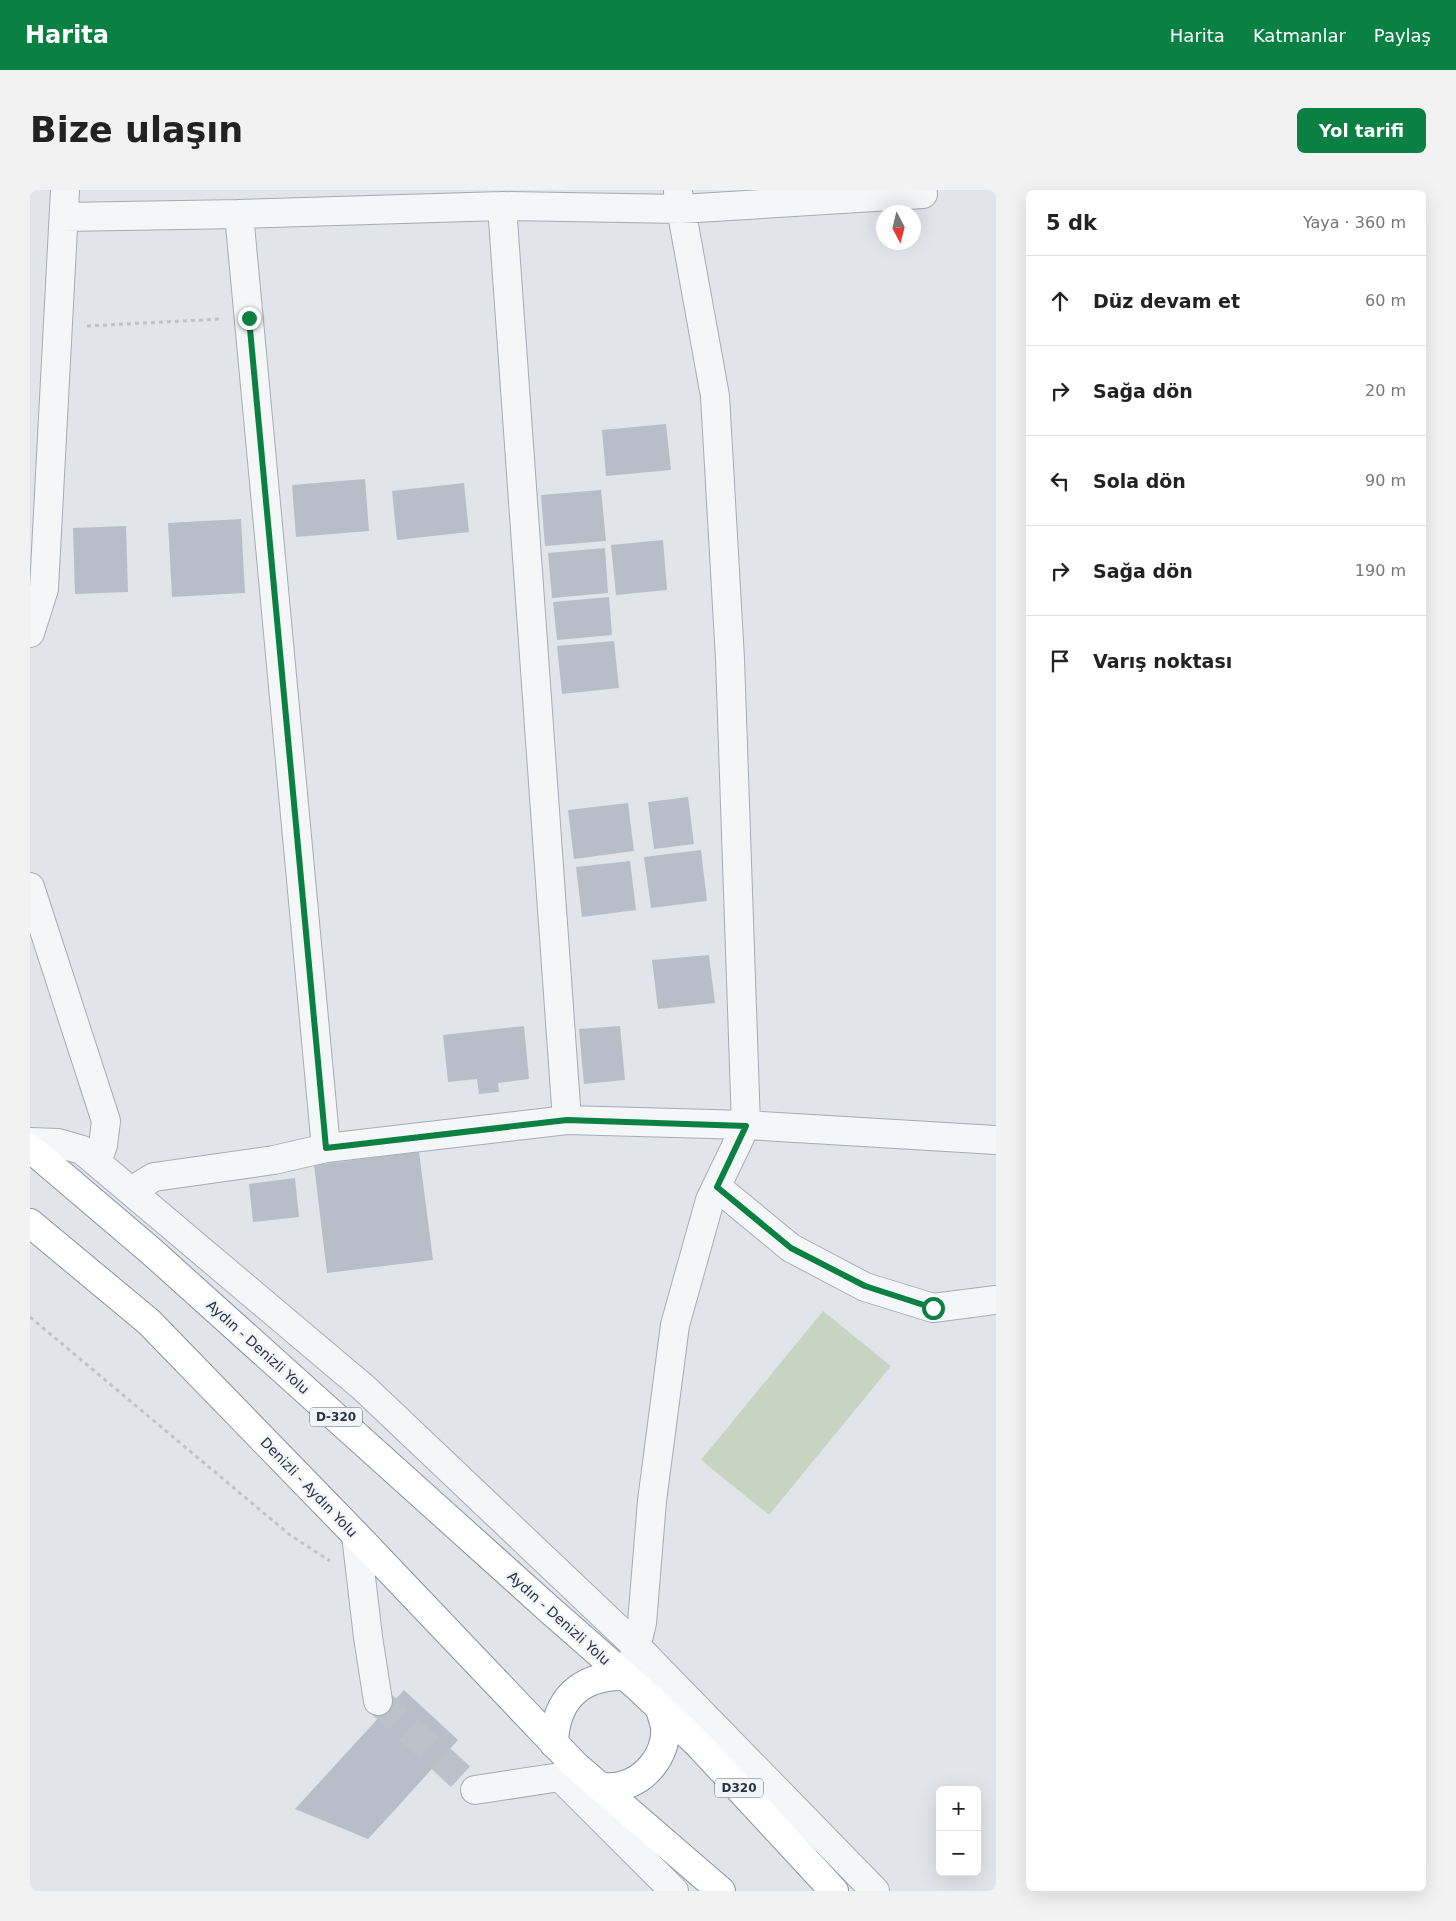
<!DOCTYPE html>
<html lang="tr">
<head>
<meta charset="utf-8">
<style>
  :root { --surface:#fff; --page:#f2f2f2; --text:#222; --muted:#767676; --line:#e0e0e0; --accent:#0b8043 }
  body { margin:0; font-family:"DejaVu Sans",sans-serif; background:var(--page); color:var(--text) }
  .controls { position:absolute; right:15px; bottom:15px; display:grid; overflow:hidden; border-radius:8px; box-shadow:0 5px 20px #0002 }
  .controls button { width:45px; height:45px; display:grid; place-items:center; padding:0; border:0; border-bottom:1px solid var(--line); background:var(--surface); color:var(--text); font:25px sans-serif }
  .compass { position:absolute; left:846px; top:15px; width:45px; height:45px; border-radius:50%; background:var(--surface); box-shadow:0 5px 20px #0002; rotate:173deg }
  .stop { position:absolute; width:15px; height:15px; margin:-11px; border:4px solid #0b8043; border-radius:50%; background:#fff }
  .stop.end { background:#0b8043; border-color:#fff; box-shadow:0 1px 5px #0008 }
  .list { margin:0; padding:0; list-style:none }
  h2 { display:flex; justify-content:space-between; align-items:center; height:65px; margin:0; padding:0 20px; font-size:21px }
  h2 small { font-size:16px; font-weight:400; color:var(--muted) }
  .list li { display:grid; grid-template-columns:32px 1fr auto; gap:15px; align-items:center; box-sizing:border-box; height:90px; padding:0 20px; border-top:1px solid var(--line) }
  .list b { display:block; font-size:19px; white-space:nowrap }
  .list em { font-size:16px; font-style:normal; color:var(--muted) }
  .icon { flex:none; width:28px; height:28px; fill:none; stroke:currentColor; stroke-width:2; stroke-linecap:round; stroke-linejoin:round }
  .map { position:relative; flex:none; width:966px; height:1701px; overflow:hidden; border-radius:8px }
  header { display:flex; align-items:center; gap:30px; box-sizing:border-box; height:70px; padding:0 25px; background:var(--accent); color:#fff }
  header strong { font-size:24px }
  nav { display:flex; gap:28px; margin-inline-start:auto; font-size:18px }
  .intro { display:flex; align-items:center; justify-content:space-between; box-sizing:border-box; height:120px; padding:0 30px }
  h1 { margin:0; font-size:35px }
  .button { padding:12px 22px; border-radius:8px; background:var(--accent); color:#fff; font-size:18px; font-weight:700 }
  main { display:flex; gap:30px; padding:0 30px }
  aside { flex:1; background:var(--surface); border-radius:8px; box-shadow:0 5px 20px #0002 }
  .map>svg:first-child { display:block }
  .green { fill:#c7d4c2 }
  .building { fill:#b8bec8 }
  .lines { fill:none; stroke-linecap:round; stroke-linejoin:round }
  .minor-tunnel { stroke:#bcc1c9; stroke-width:28; stroke-dasharray:28 14; stroke-linecap:butt }
  .minor-casing { stroke:#a6acb5; stroke-width:30 }
  .highway-casing { stroke:#8892a1; stroke-width:30 }
  .path { stroke:#bfc3c9; stroke-width:3; stroke-dasharray:4 4; stroke-linecap:butt }
  .minor { stroke:#f4f6f8; stroke-width:28 }
  .highway { stroke:#fff; stroke-width:28 }
  .route { stroke:#0b8043; stroke-width:6 }
  .labels { text-anchor:middle; stroke-width:5; stroke-linejoin:round; paint-order:stroke }
  .shield { fill:#f1f4f8; stroke:#656c79; stroke-width:1 }
  .shield-label { font-size:12px; font-weight:bold; fill:#293243 }
  .street-label { font-size:14px; fill:#293243; stroke:#f1f4f8 }
</style>
</head>
<body>
<header>
<strong>Harita</strong>
<nav><a>Harita</a><a>Katmanlar</a><a>Paylaş</a></nav>
</header>
<div class="intro"><h1>Bize ulaşın</h1><a class="button">Yol tarifi</a></div>
<main>
<div class="map">
<svg width="966" height="1701" viewBox="0 0 966 1701">
  <rect width="100%" height="100%" fill="#e1e5ea"/>
  <path class="green" d="M793,1121l68,55 -122,149 -68,-55z"/>
  <path class="building" d="M636,234l5,46 -65,6 -4,-46z
    M335,289l4,52 -73,6 -4,-52z
    M434,293l5,49 -72,8 -5,-49z
    M571,300l5,51 -61,5 -4,-51z
    M211,329l4,74 -73,4 -4,-74z
    M96,336l2,66 -53,2 -2,-66z
    M633,350l4,50 -51,5 -5,-50z
    M575,358l3,45 -56,5 -4,-45z
    M579,407l3,38 -55,5 -4,-38z
    M584,451l5,47 -57,6 -5,-48z
    M658,607l6,47 -40,5 -6,-47z
    M598,613l6,48 -60,8 -6,-49z
    M671,660l6,51 -56,7 -7,-51z
    M600,671l6,49 -54,7 -6,-50z
    M679,765l6,48 -57,6 -6,-49z
    M494,836l5,53 -31,4 1,9 -20,2 -2,-15 -29,3 -5,-47z
    M590,836l5,54 -41,4 -5,-55z
    M389,962l14,108 -106,13 -13,-108z
    M265,988l4,39 -46,5 -4,-38z
    M374,1500l54,50 -66,73 -24,26 -73,-30z"/>
  <g class="lines">
    <path class="minor-tunnel" d="M348,1511l97,89"/>
    <defs>
      <path id="minor" d="M472,16l65,914
        M34,27l175,-3
        M0,443l14,-44 21,-399
        M0,697l76,234 -3,24 -6,17
        M0,952l28,1 24,7 282,238 273,259 238,244
        M296,958l-87,-934 263,-8 179,3 242,-15
        M687,997l74,61 74,39 68,21 63,-8
        M101,1001l23,-14 120,-17 52,-12 241,-28 179,5 250,15
        M326,1345l12,102 10,64
        M595,1486l6,-8 11,-45 10,-122 23,-176 35,-125 36,-75 -16,-466 -15,-263 -37,-204
        M530,1587l114,114
        M445,1600l85,-13 14,-11"/>
      <path id="highway" d="M0,958l121,103 399,359 90,79 57,54 137,148
        M0,1033l119,99 207,213 219,230 146,126
        M524,1554c1,-44 26,-69 71,-68
        M570,1597c6,0 13,1 20,-1 26,-5 47,-32 45,-59 -1,-6 -4,-13 -5,-19"/>
    </defs>
    <use href="#minor" class="minor-casing"/>
    <use href="#highway" class="highway-casing"/>
    <path class="path" d="M57,136l134,-7
      M0,1127l260,218 40,26"/>
    <use href="#minor" class="minor"/>
    <use href="#highway" class="highway"/>
  </g>
  <g class="lines">
    <path class="route" d="M219,128l77,830 241,-28 179,6 -29,61 74,61 74,38 68,22"/>
  </g>
  <g class="labels">
    <g class="shield">
      <rect x="280" y="1217.5" width="52" height="19" rx="4"/>
      <rect x="685" y="1588.5" width="48" height="19" rx="4"/>
    </g>
    <g class="shield-label">
      <text x="306" y="1231">D-320</text>
      <text x="709" y="1602">D320</text>
    </g>
    <g class="street-label">
      <text transform="translate(228 1157) rotate(42)" y="5">Aydın - Denizli Yolu</text>
      <text transform="translate(279 1297) rotate(46)" y="5">Denizli - Aydın Yolu</text>
      <text transform="translate(529 1428) rotate(42)" y="5">Aydın - Denizli Yolu</text>
    </g>
  </g>
</svg>
<div class="controls">
<button>+</button>
<button>−</button>
</div>
<svg class="compass" viewBox="-18 -18 36 36"><path d="M0-13l5 13h-10z" fill="#e53935"/><path d="M0 13l5-13h-10z" fill="#767676"/></svg>
<div class="stop" style="left:903px;top:1118px"></div>
<div class="stop end" style="left:219px;top:128px"></div>
</div>
<aside>
<h2>5 dk<small>Yaya · 360 m</small></h2>
<ul class="list">
<li><svg class="icon" aria-label="ahead" viewBox="0 0 24 24"><path d="M12 20V5M6 11l6-6 6 6"/></svg><div><b>Düz devam et</b></div><em>60 m</em></li>
<li><svg class="icon" aria-label="right" viewBox="0 0 24 24"><path d="M7 20v-9h11M14 6l5 5-5 5"/></svg><div><b>Sağa dön</b></div><em>20 m</em></li>
<li><svg class="icon" aria-label="left" viewBox="0 0 24 24"><path d="M17 20v-9H6M10 6l-5 5 5 5"/></svg><div><b>Sola dön</b></div><em>90 m</em></li>
<li><svg class="icon" aria-label="right" viewBox="0 0 24 24"><path d="M7 20v-9h11M14 6l5 5-5 5"/></svg><div><b>Sağa dön</b></div><em>190 m</em></li>
<li><svg class="icon" aria-label="arrive" viewBox="0 0 24 24"><path d="M6 21V4h12l-3 4 3 4H6"/></svg><div><b>Varış noktası</b></div></li>
</ul>
</aside>
</main>
</body>
</html>
